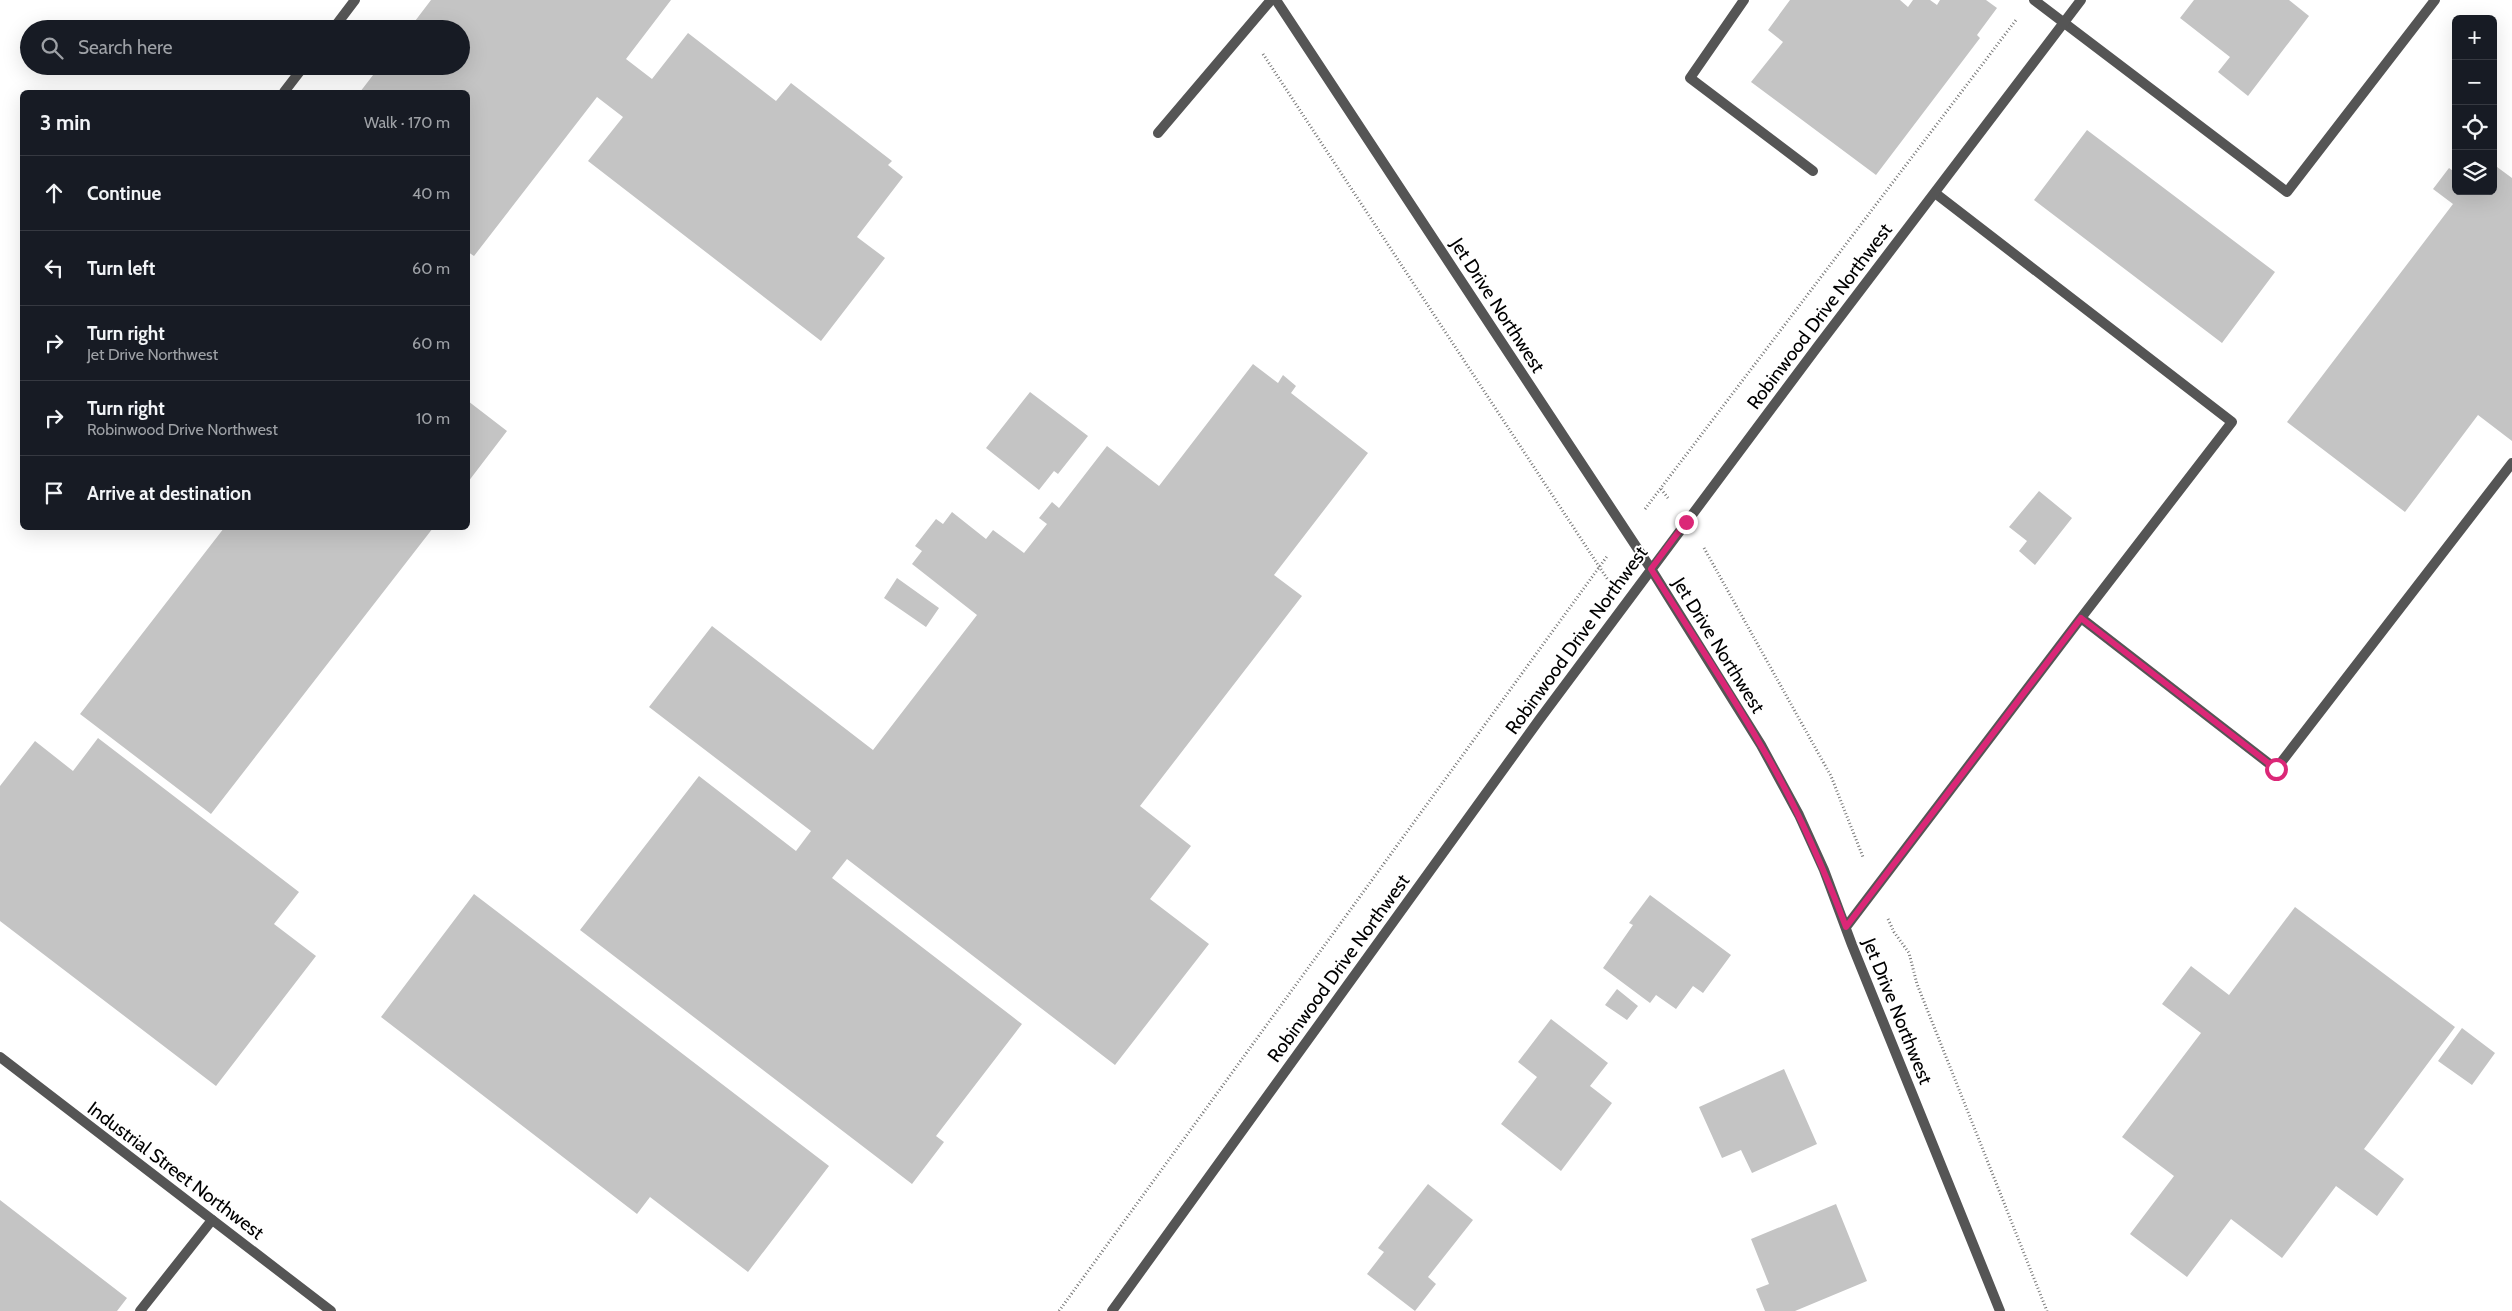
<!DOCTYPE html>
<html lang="en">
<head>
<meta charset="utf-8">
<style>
  :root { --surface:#171b24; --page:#242831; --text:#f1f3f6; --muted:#9ea1a6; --line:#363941 }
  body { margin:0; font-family:Cabin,sans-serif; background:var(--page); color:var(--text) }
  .controls { position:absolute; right:15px; top:15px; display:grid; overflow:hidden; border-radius:8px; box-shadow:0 5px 20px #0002 }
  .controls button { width:45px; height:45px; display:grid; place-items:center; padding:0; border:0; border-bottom:1px solid var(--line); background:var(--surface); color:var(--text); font:25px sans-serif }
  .stop { position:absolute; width:15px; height:15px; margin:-11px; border:4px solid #db2777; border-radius:50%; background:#fff }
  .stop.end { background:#db2777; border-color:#fff; box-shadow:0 1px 5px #0008 }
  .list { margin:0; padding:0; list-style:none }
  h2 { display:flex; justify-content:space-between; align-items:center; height:65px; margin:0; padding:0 20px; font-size:21px }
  h2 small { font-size:16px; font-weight:400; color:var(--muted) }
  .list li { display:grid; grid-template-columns:32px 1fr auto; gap:15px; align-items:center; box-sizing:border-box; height:75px; padding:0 20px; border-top:1px solid var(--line) }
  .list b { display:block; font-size:19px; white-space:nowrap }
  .list p { margin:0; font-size:16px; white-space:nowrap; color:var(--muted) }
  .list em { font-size:16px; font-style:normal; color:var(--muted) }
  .icon { flex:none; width:28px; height:28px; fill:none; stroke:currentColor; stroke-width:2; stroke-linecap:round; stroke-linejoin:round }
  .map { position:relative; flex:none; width:2512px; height:1311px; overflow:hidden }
  .search { position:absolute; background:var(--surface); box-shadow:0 5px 20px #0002; left:20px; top:20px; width:450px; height:55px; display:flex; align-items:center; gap:12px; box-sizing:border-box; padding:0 18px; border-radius:28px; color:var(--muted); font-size:19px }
  .panel { position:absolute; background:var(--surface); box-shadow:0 5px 20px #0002; left:20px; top:90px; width:450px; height:440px; border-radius:8px }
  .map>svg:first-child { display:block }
  .building { fill:#c4c4c4 }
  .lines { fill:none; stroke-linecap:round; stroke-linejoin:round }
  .path { stroke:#777; stroke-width:3; stroke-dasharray:1 2.5; stroke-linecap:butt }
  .service { stroke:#555; stroke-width:10 }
  .minor { stroke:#555; stroke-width:10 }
  .route { stroke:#db2777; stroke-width:6 }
  .labels { text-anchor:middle; stroke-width:4; stroke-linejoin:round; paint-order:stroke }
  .street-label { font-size:19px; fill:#000; stroke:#fff }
</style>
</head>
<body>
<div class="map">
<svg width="2512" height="1311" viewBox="0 0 2512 1311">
  <rect width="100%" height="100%" fill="#fff"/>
  <path class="building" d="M431,0h240l-45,59 26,20 36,-46 88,68 15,-18 101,78 -4,4 15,12 -46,60 28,21 -64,83 -233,-180 35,-44 -26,-20 -123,159 -6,-4v-160h-108l20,-26h81v-37h-52z
    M1790,0h110l8,7 5,-7h17l7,5 3,-5h46l11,8 -20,27 3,3 -104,137 -125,-93 32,-40 -15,-12z
    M2194,0h95l20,16 -61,80 -30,-24 12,-15 -50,-39z
    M2087,130l188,142 -53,71 -188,-143z
    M2493,164l19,14v263l-34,-26 -73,97 -118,-90 166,-218 -20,-15 16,-21 7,5v18h37z
    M1253,364l25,19 5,-8 13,11 -5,7 77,60 -94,122 28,21 -162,210 51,40 -41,53 59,45 -94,121 -268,-206 -15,19 190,146 -86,112 8,6 -32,42 -332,-254 119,-154 97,75 15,-20 -162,-124 63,-81 161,124 104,-135 -65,-51 10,-13 -7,-5 21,-27 7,5 9,-12 34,27 7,-9 31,23 23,-29 -8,-6 13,-16 7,6 48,-62 52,40z
    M1030,392l58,44 -30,38 -4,-3 -15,19 -53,-42z
    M468,401l39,30 -39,51z
    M2039,491l33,27 -37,47 -16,-14 8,-10 -18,-14z
    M224,528h209l-222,286 -131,-100z
    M897,578l42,30 -13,19 -42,-29z
    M98,738l201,154 -25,32 42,32 -100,130 -216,-165v-135l35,-45 38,30z
    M474,894l355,272 -81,106 -98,-75 -13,17 -256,-197z
    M1650,895l81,60 -28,38 -10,-7 -17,23 -20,-14 -6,8 -47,-35 30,-43 -4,-2z
    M2295,907l160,120 -91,122 40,30 -27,37 -41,-30 -54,72 -51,-39 -44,58 -57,-43 44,-58 -52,-39 79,-104 -39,-29 29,-38 38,29z
    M1617,989l21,17 -11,14 -22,-15z
    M1551,1019l57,44 -18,23 22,17 -51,68 -60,-47 36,-47 -19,-15z
    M2462,1028l33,25 -23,32 -34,-24z
    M1784,1069l33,75 -65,29 -11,-23 -19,8 -23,-51z
    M1428,1184l45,36 -45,57 8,7 -21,27 -48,-37 17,-22 -6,-4z
    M0,1200l127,98 -10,13h-117z
    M1836,1204l31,77 -72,30h-30l-9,-22 13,-5 -18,-45z"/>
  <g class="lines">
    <path class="path" d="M1263,54l345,526
      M1661,489l7,9
      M1645,509l371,-489
      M1704,548l127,228 32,81
      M1888,919l6,13 15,21 8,31 130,327
      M1059,1311l549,-756"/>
    <path class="service" d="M1744,0l-54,78 123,93
      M2034,0l253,192 148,-192
      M333,29l22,-29
      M284,92l20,-26
      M1158,133l113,-133
      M1935,193l297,229 -151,196 195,151 236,-306
      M1846,927l235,-309
      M140,1311l72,-91"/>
    <path class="minor" d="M1276,0l375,569 110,176 38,70 25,55 28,75 148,366
      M0,1057l331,254
      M1112,1311l427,-591 279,-374 263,-346"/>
  </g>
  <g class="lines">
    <path class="route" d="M1686,522l-35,47c36,58 75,116 109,175 35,58 62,120 86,183l235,-309 195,151"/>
  </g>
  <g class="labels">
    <g class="street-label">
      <text transform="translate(1498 305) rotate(57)" y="7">Jet Drive Northwest</text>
      <text transform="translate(1819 316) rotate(-53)" y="7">Robinwood Drive Northwest</text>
      <text transform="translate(1576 640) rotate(-54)" y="7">Robinwood Drive Northwest</text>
      <text transform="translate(1719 645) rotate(58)" y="7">Jet Drive Northwest</text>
      <text transform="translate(1338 968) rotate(-54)" y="7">Robinwood Drive Northwest</text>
      <text transform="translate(1898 1011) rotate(68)" y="7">Jet Drive Northwest</text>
      <text transform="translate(176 1170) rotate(37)" y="7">Industrial Street Northwest</text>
    </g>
  </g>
</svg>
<div class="controls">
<button>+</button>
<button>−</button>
<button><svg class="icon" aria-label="locate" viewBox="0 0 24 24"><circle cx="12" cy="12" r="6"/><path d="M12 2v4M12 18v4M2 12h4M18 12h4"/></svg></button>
<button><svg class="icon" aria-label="layers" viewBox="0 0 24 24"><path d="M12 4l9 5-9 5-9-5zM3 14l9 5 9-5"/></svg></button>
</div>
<div class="stop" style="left:2276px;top:769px"></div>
<div class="stop end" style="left:1686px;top:522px"></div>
<div class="search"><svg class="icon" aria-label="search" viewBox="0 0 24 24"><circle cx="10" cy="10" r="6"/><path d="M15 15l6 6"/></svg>Search here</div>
<section class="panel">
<h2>3 min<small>Walk · 170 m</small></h2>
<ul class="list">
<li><svg class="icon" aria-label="ahead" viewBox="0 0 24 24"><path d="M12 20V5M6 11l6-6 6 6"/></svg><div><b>Continue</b></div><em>40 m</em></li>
<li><svg class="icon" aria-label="left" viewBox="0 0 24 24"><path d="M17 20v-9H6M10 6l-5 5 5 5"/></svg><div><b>Turn left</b></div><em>60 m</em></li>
<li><svg class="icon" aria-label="right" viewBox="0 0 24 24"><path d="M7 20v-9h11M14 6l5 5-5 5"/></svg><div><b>Turn right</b><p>Jet Drive Northwest</p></div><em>60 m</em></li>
<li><svg class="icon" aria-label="right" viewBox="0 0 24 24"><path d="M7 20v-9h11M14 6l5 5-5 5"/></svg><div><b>Turn right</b><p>Robinwood Drive Northwest</p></div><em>10 m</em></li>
<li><svg class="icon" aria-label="arrive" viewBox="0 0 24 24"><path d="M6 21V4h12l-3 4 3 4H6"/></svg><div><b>Arrive at destination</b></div></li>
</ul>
</section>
</div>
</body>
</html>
